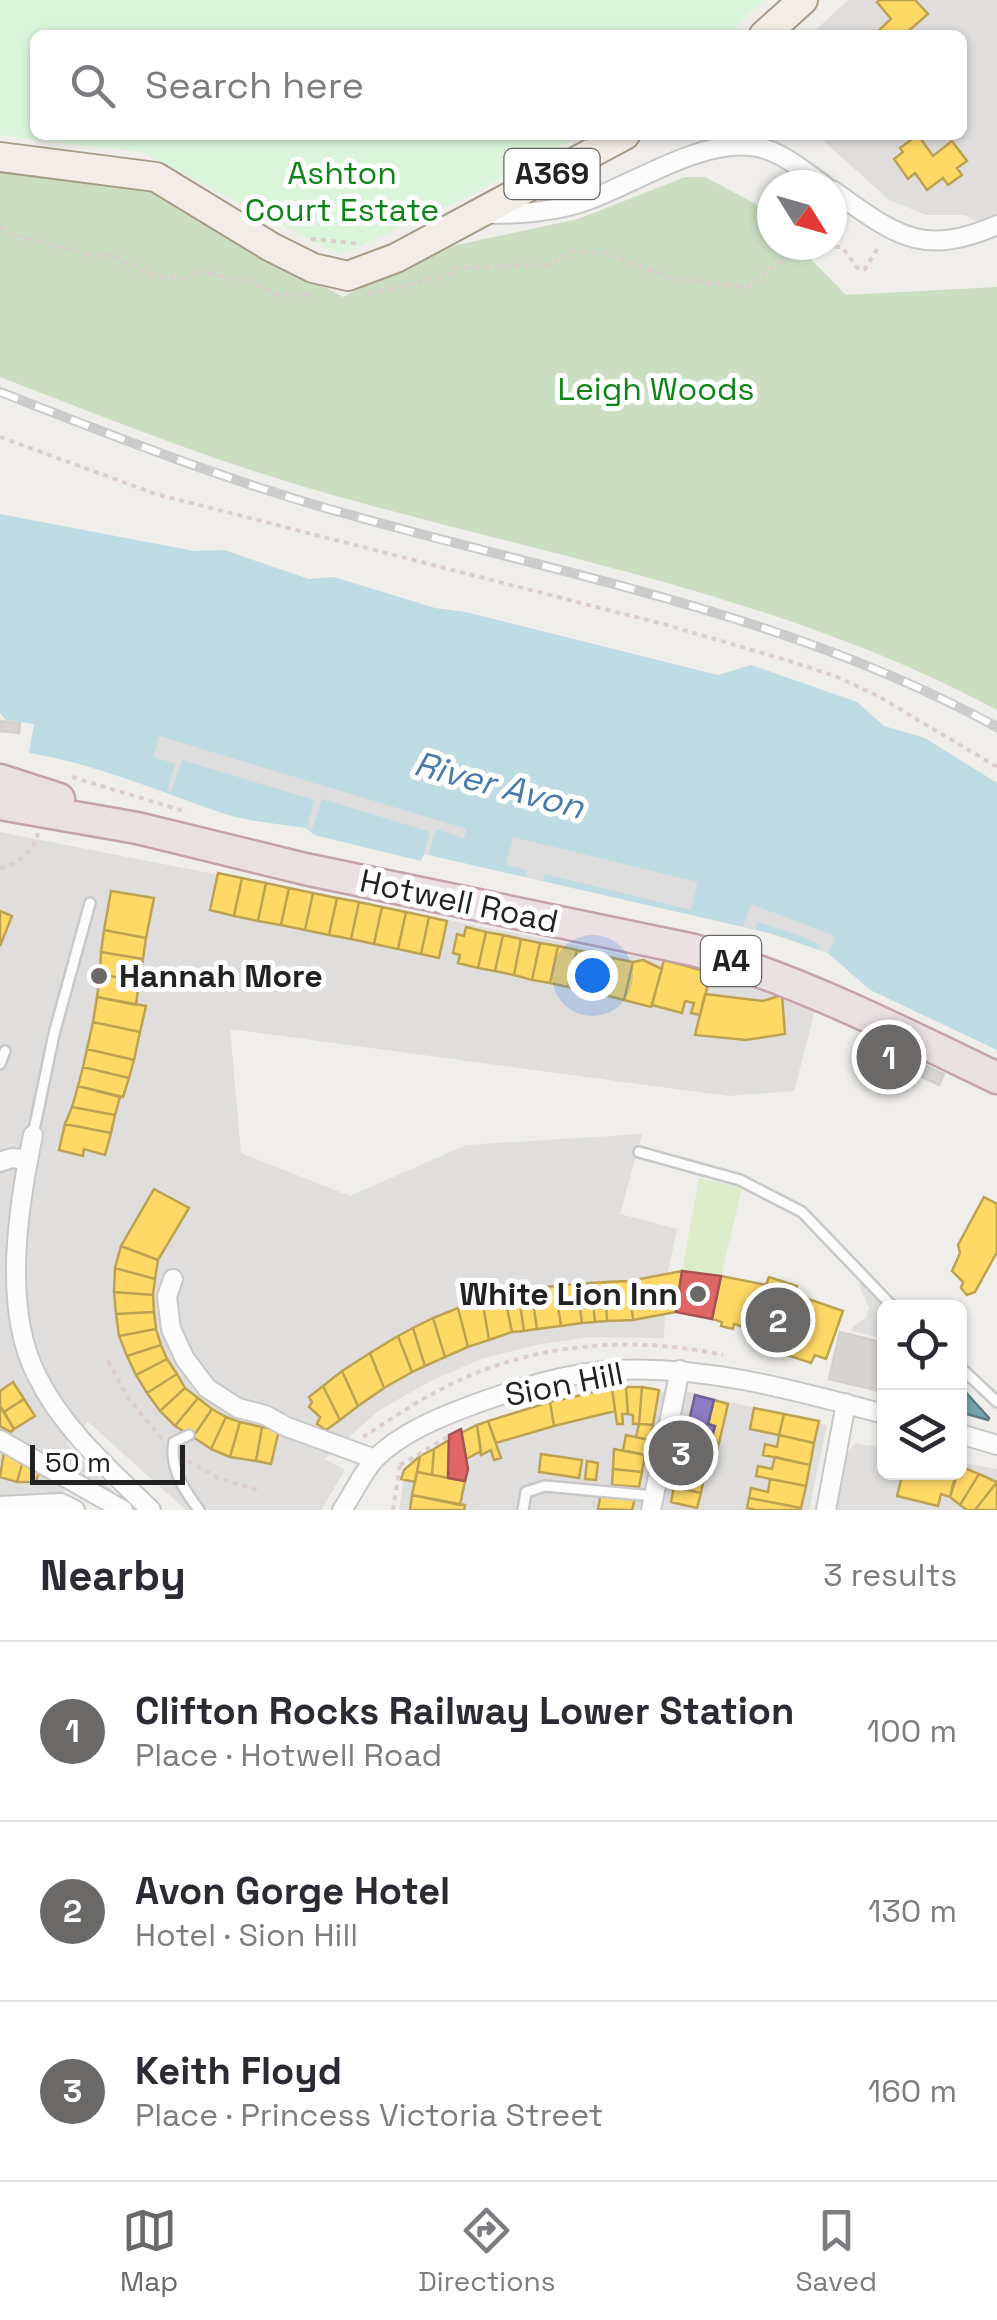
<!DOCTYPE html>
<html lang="en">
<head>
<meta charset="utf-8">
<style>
  :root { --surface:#fff; --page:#f7f7f7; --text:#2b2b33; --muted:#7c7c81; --line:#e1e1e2; --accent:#6a6968 }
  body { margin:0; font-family:"Space Grotesk",sans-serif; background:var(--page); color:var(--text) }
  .controls { position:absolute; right:30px; bottom:30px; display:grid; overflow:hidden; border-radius:15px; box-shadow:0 2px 8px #0004 }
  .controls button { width:90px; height:90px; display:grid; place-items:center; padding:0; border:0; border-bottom:2px solid var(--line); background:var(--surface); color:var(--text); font:50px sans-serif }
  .compass { position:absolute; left:757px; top:170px; width:90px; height:90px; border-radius:50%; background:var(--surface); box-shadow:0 2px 8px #0004; rotate:127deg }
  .scale { position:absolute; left:30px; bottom:25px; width:155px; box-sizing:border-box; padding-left:10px; border:5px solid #222; border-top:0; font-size:28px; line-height:35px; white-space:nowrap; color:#222; -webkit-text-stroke:8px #fff; paint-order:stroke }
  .you { position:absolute; left:592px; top:975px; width:35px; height:35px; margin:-25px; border:8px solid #fff; border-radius:50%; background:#1a73e8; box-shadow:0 0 0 15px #1a73e833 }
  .badge { display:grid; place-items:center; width:65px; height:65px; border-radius:50%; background:var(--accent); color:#fff; font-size:32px; font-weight:700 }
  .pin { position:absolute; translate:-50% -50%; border:5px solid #fff; box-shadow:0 2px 10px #0006 }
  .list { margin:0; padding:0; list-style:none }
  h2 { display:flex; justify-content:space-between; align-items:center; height:130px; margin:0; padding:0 40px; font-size:42px }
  h2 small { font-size:32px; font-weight:400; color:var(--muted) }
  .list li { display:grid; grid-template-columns:65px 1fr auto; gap:30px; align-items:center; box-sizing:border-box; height:180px; padding:0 40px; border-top:2px solid var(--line) }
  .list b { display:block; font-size:38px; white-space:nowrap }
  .list p { margin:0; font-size:32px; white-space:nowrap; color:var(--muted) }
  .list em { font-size:32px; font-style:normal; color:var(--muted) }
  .icon { flex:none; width:55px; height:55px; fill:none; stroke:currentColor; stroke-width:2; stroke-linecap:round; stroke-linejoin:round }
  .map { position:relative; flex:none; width:997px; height:1510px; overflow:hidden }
  .search { position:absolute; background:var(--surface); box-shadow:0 2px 8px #0004; left:30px; right:30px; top:30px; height:110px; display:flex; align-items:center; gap:25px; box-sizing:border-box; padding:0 35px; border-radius:15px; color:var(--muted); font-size:38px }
  .sheet { height:670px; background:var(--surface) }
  nav { display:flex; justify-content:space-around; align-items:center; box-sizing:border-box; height:140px; border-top:2px solid var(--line); background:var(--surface); font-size:28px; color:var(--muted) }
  nav a { display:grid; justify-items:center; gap:5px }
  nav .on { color:var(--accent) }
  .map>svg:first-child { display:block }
  .residential { fill:#dfdedc }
  .grass { fill:#ddeccb }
  .forest { fill:#cbdec1 }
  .park { fill:#daf5da }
  .parking { fill:#e0dfde }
  .water { fill:#bfdbe3 }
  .pier { fill:#dedddd }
  .homes { fill:#ffd966; stroke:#bda252; stroke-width:2.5 }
  .shops { fill:#e06666; stroke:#a75252; stroke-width:2.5 }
  .offices { fill:#8e7cc3; stroke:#6e6193; stroke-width:2.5 }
  .public { fill:#76a5af; stroke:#5d7e85; stroke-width:2.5 }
  .building { fill:#d7d4d2; stroke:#d3d0cc; stroke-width:2.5 }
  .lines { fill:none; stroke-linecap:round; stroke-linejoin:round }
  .lane-casing { stroke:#c9c8c7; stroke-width:14 }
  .street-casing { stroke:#c9c8c7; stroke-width:22 }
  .primary-casing { stroke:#a79c86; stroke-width:32 }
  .highway-casing { stroke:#c5a2ac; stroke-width:35 }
  .path { stroke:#dccecd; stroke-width:4; stroke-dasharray:5 5; stroke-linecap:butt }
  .lane { stroke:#fdfcfc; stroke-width:9 }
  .street { stroke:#fdfcfc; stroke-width:18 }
  .primary { stroke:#f3ede7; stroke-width:28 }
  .highway { stroke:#ece0e2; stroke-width:30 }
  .rail-casing { stroke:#ccc; stroke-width:10 }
  .rail { stroke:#fff; stroke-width:6; stroke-dasharray:19; stroke-linecap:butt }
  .poi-dot { fill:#6a6968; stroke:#fff; stroke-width:4 }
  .labels { text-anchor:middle; stroke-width:10; stroke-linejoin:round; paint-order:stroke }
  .shield { fill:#fff; stroke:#646464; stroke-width:2.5 }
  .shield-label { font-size:30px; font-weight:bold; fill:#222 }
  .park-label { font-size:32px; fill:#0c8416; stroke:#fff }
  .street-label { font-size:32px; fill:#222; stroke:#fff }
  .poi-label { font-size:32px; font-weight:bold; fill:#222; stroke:#fff; text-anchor:start }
  .water-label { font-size:35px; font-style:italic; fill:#4a7aab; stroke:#fff }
</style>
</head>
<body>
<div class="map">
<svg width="997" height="1510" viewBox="0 0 997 1510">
  <rect width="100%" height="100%" fill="#f0eeeb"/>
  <path class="residential" d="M848,0h149v230l-33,-15h-38l-37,-15 -72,-65h145v-100h-152z
    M0,832l718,141 97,38 -21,80 -66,5 -498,-67 11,124 109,43 116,-51 176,-11 -22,80 57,15 -11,53 -2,56 -74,-1 -54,8 -55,14 -50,22 -53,30 -53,48 20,11 -24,40h-135l-98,-88 -22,21 49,50 -54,-25 5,42h-66z
    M612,1388l80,5 135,32 -18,85h-410l6,-43 40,-26 43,-20 63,-20z
    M856,1443l28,5v24h76v-10l37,7v41h-162l11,-56z"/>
  <path class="grass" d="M699,1178l43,10 -21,88 -39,-5z"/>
  <path class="forest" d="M0,165l152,24 191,108 95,-48 140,-30 107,-42h20l49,26 18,17v25h25l49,50 151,-8v423c-206,-111 -438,-152 -661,-214 -115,-32 -225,-76 -336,-119z"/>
  <path class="park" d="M0,0h764l-37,35h-692v100h544l-111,61 -127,59 -200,-103 -141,-17z"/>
  <path class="parking" d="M863,1277l31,30 -10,1v31l-32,-8 1,-5 13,-8 3,-10 -10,-23z"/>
  <path class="water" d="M0,514l194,37 30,-1 85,29 25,-2 101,31 31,4 252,63 33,-10 106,37 27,24 41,12 72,45v267l-127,-60 -42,-37 -59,-20 -345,-79 -3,7 -107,-26 -8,-7c-27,-4 -58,-6 -84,-15 -64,-22 -126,-49 -193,-60l5,-29 -28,-4 -6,-7z"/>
  <path class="pier" d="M159,736l308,93 -3,9 -28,-9 -8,26 -4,-1 6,-22 -108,-33 -10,31 -5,-2 7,-28 -132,-40 -11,32 -4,-1 8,-27 -22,-7z
    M513,837l185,45 -7,28 -146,-36 -2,7 -17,-4 1,-7 -21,-5z
    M751,904l82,31 2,4 -7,14 -10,-3 2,-5 -19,-9 -43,-14 -4,8 -11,-3z"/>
  <path class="homes" d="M880,0h35l13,14 -24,21h-26l-2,-2 15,-14 -14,-17z
    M918,135l15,21 19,-15 15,20 -10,7 5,7 -14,10 -5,-7 -16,12 -12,-17 -7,6 -14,-20 9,-7 -3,-4z
    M218,873l24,5 -8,38 -24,-6z
    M242,878l24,5 -8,38 -24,-5z
    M266,883l23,5 -8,37 -23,-4z
    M289,888l24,5 -8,37 -24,-5z
    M111,891l43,7 -8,40 -42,-8z
    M313,893l24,5 -8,37 -24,-5z
    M337,898l22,4 -8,37 -22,-4z
    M359,902l23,5 -8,37 -23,-5z
    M382,907l24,5 -8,37 -24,-5z
    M0,911l12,5 -12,30z
    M406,912l23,5 -8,37 -23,-5z
    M429,917l18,4 -8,37 -18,-4z
    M466,927l20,5 -8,36 -20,-5 2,-8 -7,-2 4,-19 7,2z
    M104,930l42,8 -3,21 -42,-7z
    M486,932l17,3 -8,36 -17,-3z
    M503,935l18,4 -7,36 -19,-4z
    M521,939l19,4 -8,37 -18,-5z
    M540,943l18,3 -8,37 -18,-3z
    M558,946l19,4 -9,37 -18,-4z
    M577,950l18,4 -9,37 -18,-4z
    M101,952l42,7 -4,23 -39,-8z
    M595,954l18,4 -9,37 -18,-4z
    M613,958l20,4 -9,38 -20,-5z
    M643,960l19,9 -11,38 -27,-7 9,-38z
    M664,960l47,13 -11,42 -9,-2 3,-10 -9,-2 -3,12 -30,-8z
    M100,974l39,8 -3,23 -39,-8z
    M705,994l58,7 19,-6 3,39 -39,6 -51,-5z
    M97,997l49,9 -6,26 -47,-10z
    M93,1022l47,10 -6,28 -47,-11z
    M87,1049l47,11 -5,18 -46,-11z
    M83,1067l46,11 -6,19 -45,-11z
    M78,1086l42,11 -5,18 -43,-8z
    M72,1107l43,8 -4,18 -46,-9z
    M65,1124l46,9 -6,22 -21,-6 -1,7 -24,-6z
    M154,1189l35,19 -31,52 -37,-14z
    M984,1197l13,7v48l-22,40 -8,3 -6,-7 2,-6 -11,-11 8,-18 -2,-8z
    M121,1246l37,14 -3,19 -40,-11z
    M115,1268l40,11 -2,16 -39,-3z
    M682,1271l-6,41 -43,8 -4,-39z
    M721,1276l45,9 3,-8 28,9 -3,8 49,17 -17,48 -11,-4 -4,8 -24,-8 4,-11 -12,-3 2,-3 -47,-14 -1,5 -12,-3 1,-4 -10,-3z
    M629,1281l4,39 -26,1 -2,-39z
    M605,1282l2,39 -12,1 -4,-39z
    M591,1283l4,39 -13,1 -5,-39z
    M577,1284l5,39 -21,3 -6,-40z
    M555,1286l6,40 -24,3 -6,-40z
    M531,1289l6,40 -13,2 -6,-40z
    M518,1291l6,40 -12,1 -8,-39z
    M114,1292l39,3 1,17 -38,2z
    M504,1293l8,39 -23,8 -7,-41z
    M482,1299l7,41 -21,7 -10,-39z
    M458,1308l10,39 -23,10 -12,-39z
    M154,1312l2,17 -37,7 -3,-22z
    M433,1318l12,39 -20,9 -12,-38z
    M413,1328l12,38 -13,6 -14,-36z
    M156,1329l5,16 -34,11 -8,-20z
    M398,1336l14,36 -28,16 -14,-35z
    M161,1345l6,14 -31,16 -9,-19z
    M370,1353l14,35 -26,18 -16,-35z
    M167,1359l10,15 -30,19 -11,-18z
    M342,1371l16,35 -18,14 -17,-34z
    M177,1374l8,14 -25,23 -13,-18z
    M13,1382l11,17 -20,13 -4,-6v-15z
    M323,1386l17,34 -14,10 -9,-6 3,-7 -11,-10 3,-5 -3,-5z
    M626,1387l2,27h-6l1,10h-6l-5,-36z
    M626,1387h16l-3,37h-6v-9l-5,-1z
    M642,1387l17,3 -6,35 -14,-1z
    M185,1388l13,10 -23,28 -15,-15z
    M612,1388l3,23 -61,15 -4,-24z
    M198,1398l14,11 -19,28 -18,-11z
    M24,1399l11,17 -21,13 -10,-17z
    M714,1400l14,4 -9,39 -8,-2 4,-15 -7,-2z
    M550,1402l4,24 -58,17 -8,-22z
    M0,1406l14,23 -3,3 -11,-6z
    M754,1408l30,6 -5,21 -29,-6z
    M212,1409l14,8 -15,32 -18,-12z
    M784,1414l35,7 -5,22 -35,-8z
    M226,1417l14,5 -10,35 -19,-8z
    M488,1421l13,37 -7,2 -3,-10 -10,5 -4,-30z
    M240,1422l22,5 -6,34 -26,-4z
    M639,1424l14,1 -4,15 -13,-3z
    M477,1425l4,26 -15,8 -5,-26z
    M262,1427l17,3 -8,34 -15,-3z
    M686,1434l33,9 -6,22 -33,-8z
    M626,1435l23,5 -4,15 -22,-5z
    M779,1435l35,8 -4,22 -47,-10 2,-11 12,3z
    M449,1440l-1,38 -16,-3 2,-26z
    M434,1449l-2,26 -15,-3 3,-16z
    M614,1449l31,6 -3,17 -29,-3z
    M4,1452l20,5 -7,25 -17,-5z
    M541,1454l41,6 -3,18 -40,-6z
    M420,1456l-5,26 -14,-3 3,-9z
    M24,1457l17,9 -5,16h-19z
    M680,1457l28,7 -4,14 -27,-7z
    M775,1457l35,8 -4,21 -50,-10 2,-10 14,3z
    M587,1461l11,2 -2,17 -11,-1z
    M960,1466l19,8 -19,31 -10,-8z
    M613,1469l29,3 -3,15 -27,-2z
    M677,1471l27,7 -3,15 -27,-6z
    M417,1472l48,9 -5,24 -48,-10z
    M903,1472h53l-6,25 -9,-3 -3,12 -41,-10z
    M979,1474l18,8 -22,28h-8l-7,-5z
    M770,1479l36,7 -5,22 -52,-10 2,-10 17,4z
    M997,1482v28h-22z
    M674,1487l27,6 -4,15 -26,-6z
    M601,1493l34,5 -3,12 -34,-1z
    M412,1495l53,10 -1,5h-54z
    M749,1498l52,10v2h-45l-9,-2z"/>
  <path class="shops" d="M682,1271l39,5 -9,43 -36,-7z
    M461,1429l7,40 -3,12 -17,-3 1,-43z"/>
  <path class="offices" d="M695,1395l19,5 -6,24 7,2 -4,15 -25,-7z"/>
  <path class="public" d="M960,1386l29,32 -1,2 -28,-8z"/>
  <path class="building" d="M0,721l20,2 -1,10 -19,-2z
    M866,1041l51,21 -5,11 -51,-22z
    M924,1065l20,9 -5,11 -19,-9z
    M840,1332l44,11v49l-55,-13z"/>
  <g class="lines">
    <defs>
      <path id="lane" d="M0,1064l5,-13
        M33,1135l21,-101 36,-131
        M639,1152l101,28 62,32 92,96
        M960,1367l37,35
        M189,1435l-15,7c-5,25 10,48 25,68
        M523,1510l3,-18 19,-6 108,10"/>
      <path id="street" d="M832,190c62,43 88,69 165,35
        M485,214c37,0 72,-2 106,-15 48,-18 108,-58 159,-53 28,2 52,24 74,39
        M33,1135c-15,72 -31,173 4,241 26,53 73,94 114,134
        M0,1162l12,-4 16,2
        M173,1279l-6,18 4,32 14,30 22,29 31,20 27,7 22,12 88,32
        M960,1434l37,11
        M0,1440l123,70
        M0,1506l61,-3 14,7
        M342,1510c11,-16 20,-37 33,-51 25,-26 67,-43 100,-55 44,-16 92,-31 140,-34 91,-5 182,21 269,44
        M651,1510l29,-140
        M826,1510l20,-107"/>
      <path id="primary" d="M764,35l39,-35
        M0,157l156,20 115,70 42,21 35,8 48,-18 229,-123"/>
      <path id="highway" d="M0,780l59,19
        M0,804l137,24 168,41 389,81c105,30 205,81 303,128"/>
    </defs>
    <use href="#lane" class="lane-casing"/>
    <use href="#street" class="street-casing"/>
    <use href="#primary" class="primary-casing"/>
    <use href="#highway" class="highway-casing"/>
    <path class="path" d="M0,226l10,8 81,21h19l48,22 30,1 10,-6 54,10 23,12 39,1
      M311,239l50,5
      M369,294l76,-18 12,-8 90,-3 26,-14 30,2 72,26 72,8 37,-28 51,-12h7l17,23 6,-1 14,-23
      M0,437l156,57 507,130 120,35 52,17 43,20 119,71
      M72,777l115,35
      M0,868c18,-3 34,-18 38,-35
      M108,1361l20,37 34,41
      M363,1437c24,-15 48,-32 73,-45 87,-48 191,-58 287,-37
      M188,1461l30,17 39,12
      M400,1465l48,-28
      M393,1510l7,-45"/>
    <use href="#lane" class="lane"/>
    <use href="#street" class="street"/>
    <use href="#primary" class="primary"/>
    <use href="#highway" class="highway"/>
    <defs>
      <path id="rail" d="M0,392c109,42 217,85 329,117 230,66 455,102 668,218"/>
    </defs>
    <use href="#rail" class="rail-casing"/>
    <use href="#rail" class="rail"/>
  </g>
  <g class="poi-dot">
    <circle cx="99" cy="976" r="10"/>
    <circle cx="698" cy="1294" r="10"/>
  </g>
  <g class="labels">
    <g class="shield">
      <rect x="504.5" y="149" width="95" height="50" rx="8"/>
      <rect x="701" y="936" width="60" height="50" rx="8"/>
    </g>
    <g class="shield-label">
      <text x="552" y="184">A369</text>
      <text x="731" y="971">A4</text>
    </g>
    <g class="park-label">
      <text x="342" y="184">Ashton<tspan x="342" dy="37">Court Estate</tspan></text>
      <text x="656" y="400">Leigh Woods</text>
    </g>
    <g class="street-label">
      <text transform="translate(459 901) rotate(12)" y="11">Hotwell Road</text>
      <text transform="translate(564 1384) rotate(-11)" y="11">Sion Hill</text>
    </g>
    <g class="poi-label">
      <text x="119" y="987">Hannah More</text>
      <text x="678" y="1305" text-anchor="end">White Lion Inn</text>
    </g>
    <g class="water-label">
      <text transform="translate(499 785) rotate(15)" y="12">River Avon</text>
    </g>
  </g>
</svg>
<div class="controls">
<button><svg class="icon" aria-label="locate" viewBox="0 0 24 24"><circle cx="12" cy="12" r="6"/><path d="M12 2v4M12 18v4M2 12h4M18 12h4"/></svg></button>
<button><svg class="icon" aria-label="layers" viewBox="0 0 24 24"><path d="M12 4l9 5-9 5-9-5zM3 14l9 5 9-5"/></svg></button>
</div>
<svg class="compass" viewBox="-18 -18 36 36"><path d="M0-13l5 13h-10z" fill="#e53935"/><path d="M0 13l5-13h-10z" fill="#7c7c81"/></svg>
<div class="scale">50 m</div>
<div class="you"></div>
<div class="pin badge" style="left:889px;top:1057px">1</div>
<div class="pin badge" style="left:778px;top:1320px">2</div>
<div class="pin badge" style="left:681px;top:1453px">3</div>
<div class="search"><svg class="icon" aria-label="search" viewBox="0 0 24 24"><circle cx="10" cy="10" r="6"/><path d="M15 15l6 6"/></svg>Search here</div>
</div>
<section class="sheet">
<h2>Nearby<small>3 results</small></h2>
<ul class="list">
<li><span class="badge">1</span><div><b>Clifton Rocks Railway Lower Station</b><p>Place · Hotwell Road</p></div><em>100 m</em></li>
<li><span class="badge">2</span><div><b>Avon Gorge Hotel</b><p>Hotel · Sion Hill</p></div><em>130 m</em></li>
<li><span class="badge">3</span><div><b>Keith Floyd</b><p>Place · Princess Victoria Street</p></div><em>160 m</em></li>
</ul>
</section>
<nav>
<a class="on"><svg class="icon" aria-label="map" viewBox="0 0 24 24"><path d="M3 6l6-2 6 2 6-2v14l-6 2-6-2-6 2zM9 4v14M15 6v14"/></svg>Map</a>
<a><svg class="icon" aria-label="directions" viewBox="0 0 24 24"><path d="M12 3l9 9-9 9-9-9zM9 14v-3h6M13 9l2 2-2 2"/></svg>Directions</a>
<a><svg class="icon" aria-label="saved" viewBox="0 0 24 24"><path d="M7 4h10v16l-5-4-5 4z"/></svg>Saved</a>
</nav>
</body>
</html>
